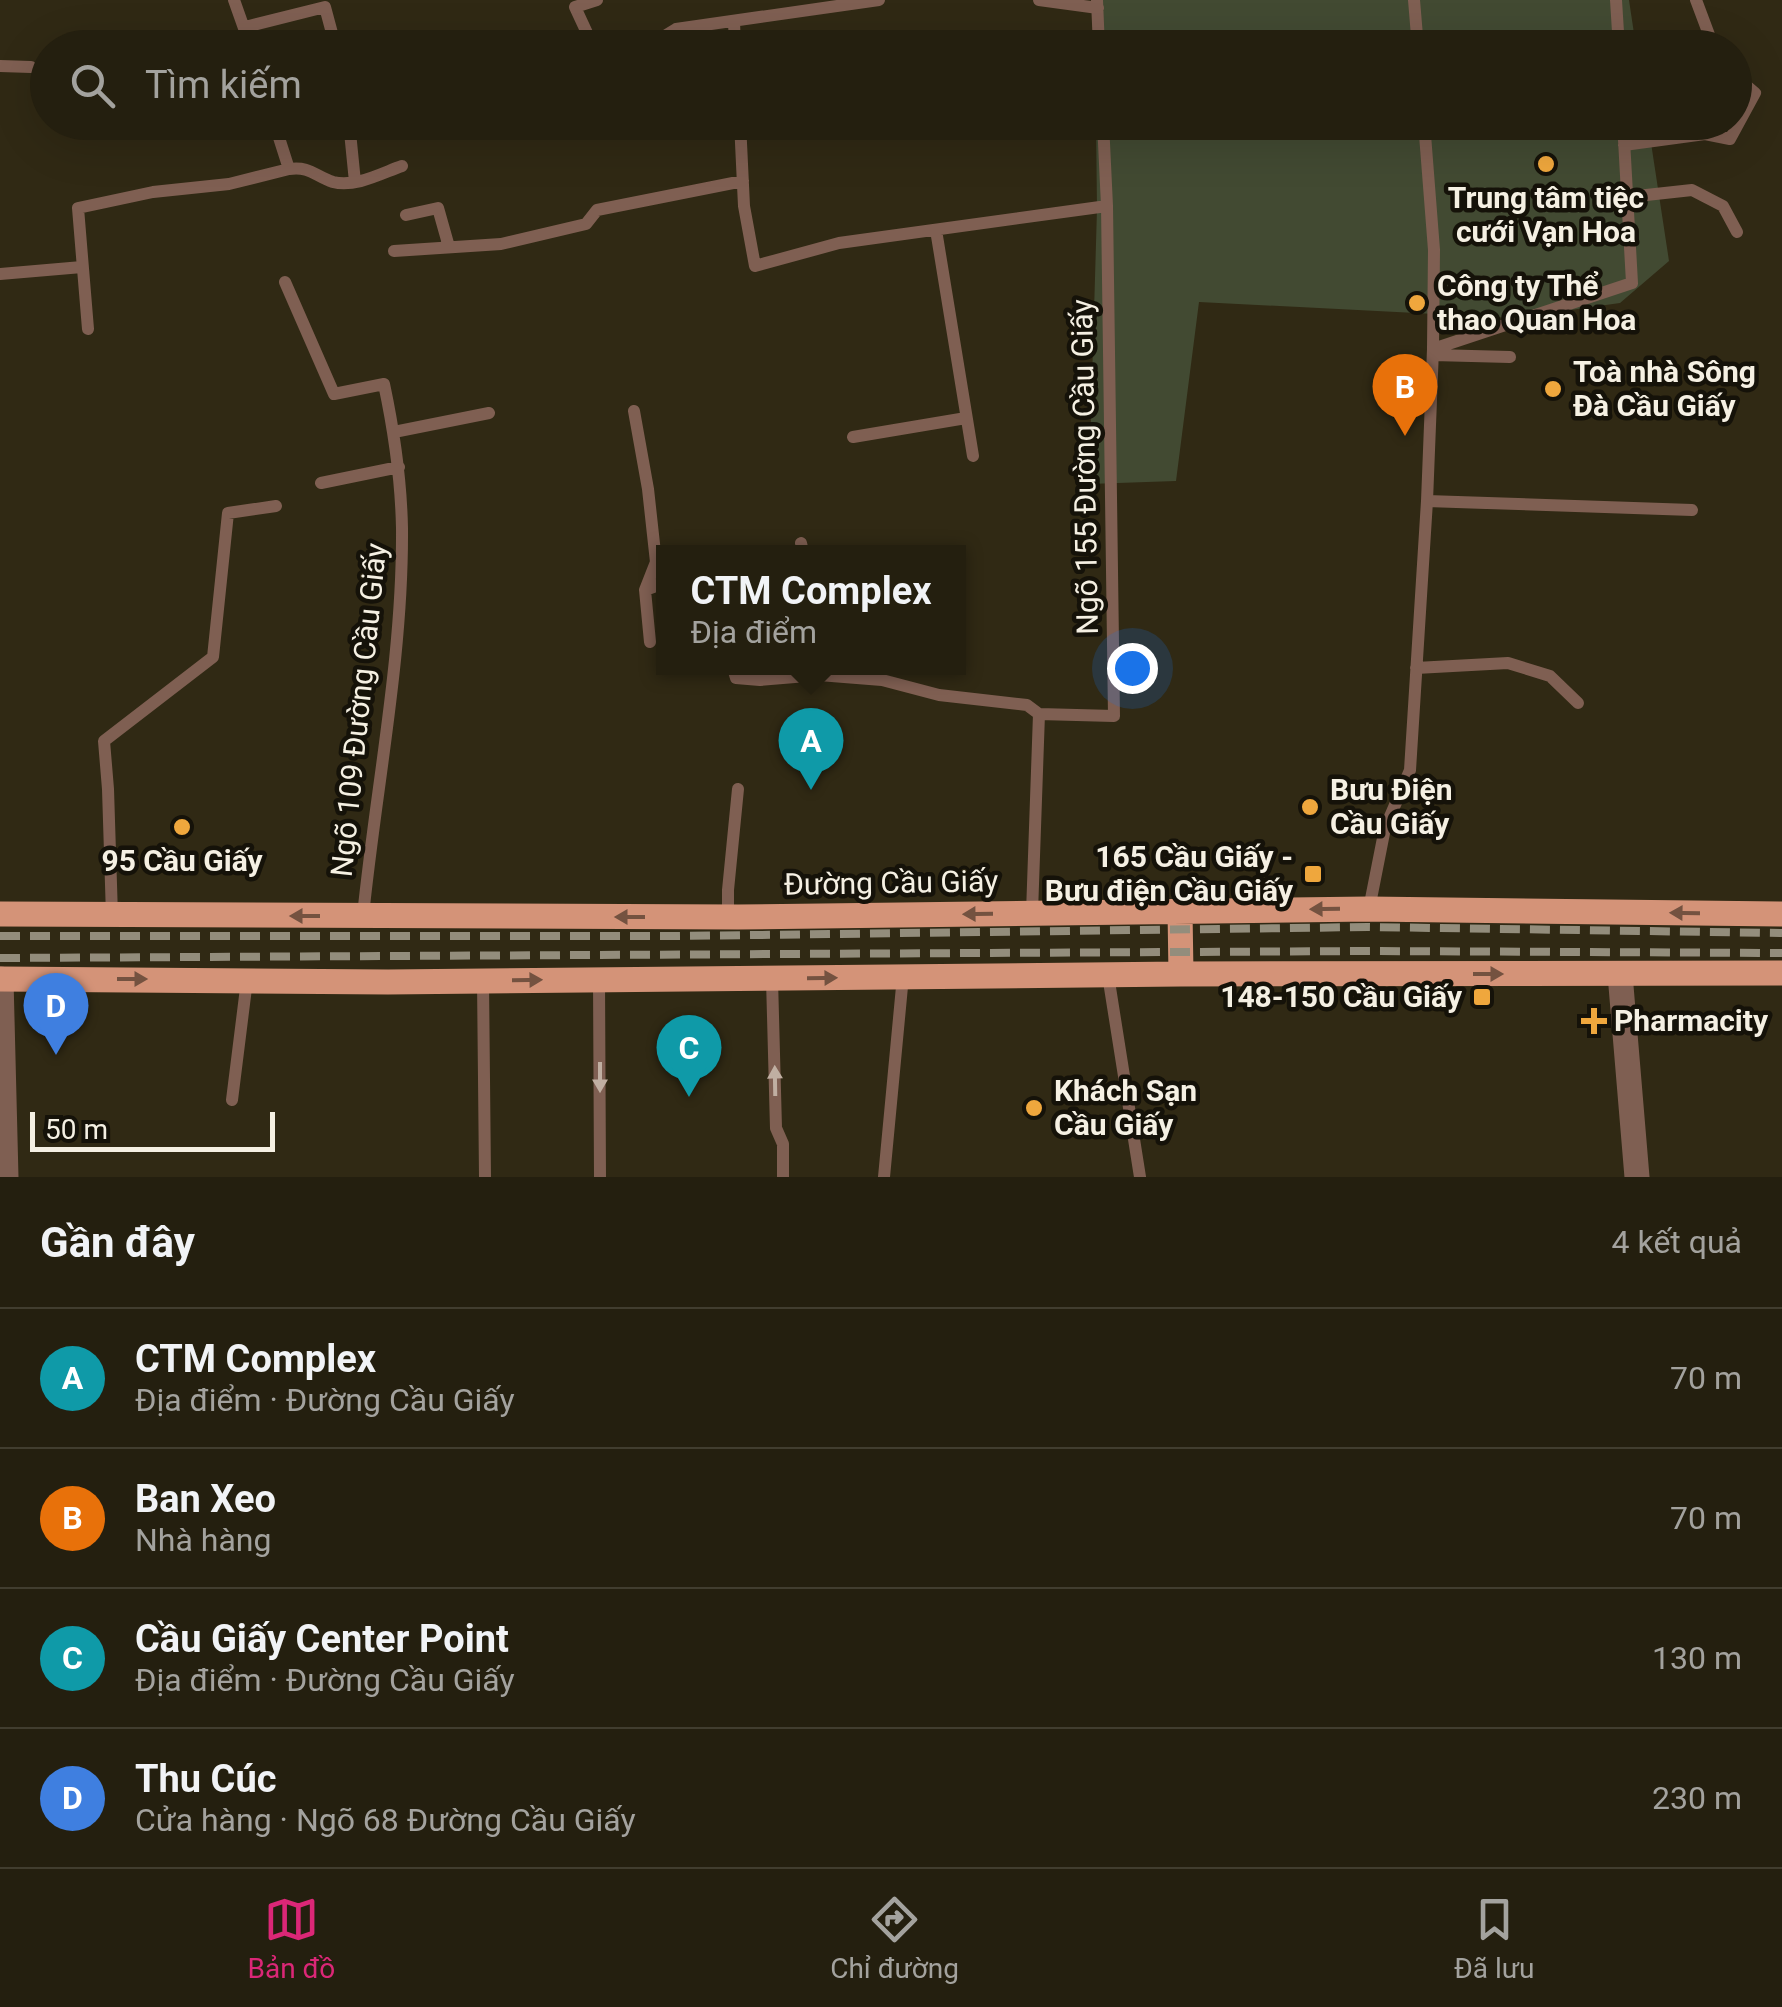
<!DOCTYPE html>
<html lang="vi">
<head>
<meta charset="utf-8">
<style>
  :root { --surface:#241f0f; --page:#2c2718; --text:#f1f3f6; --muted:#a3a29e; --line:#413d2f; --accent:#db2777 }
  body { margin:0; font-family:Roboto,sans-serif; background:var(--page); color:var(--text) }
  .scale { position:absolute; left:30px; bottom:25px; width:245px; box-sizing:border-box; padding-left:10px; border:5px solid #f5f0e3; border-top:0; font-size:28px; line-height:35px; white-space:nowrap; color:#f5f0e3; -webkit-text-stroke:8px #151209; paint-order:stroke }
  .you { position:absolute; left:1132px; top:668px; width:35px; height:35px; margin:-25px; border:8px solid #fff; border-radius:50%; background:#1a73e8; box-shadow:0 0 0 15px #1a73e833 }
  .badge { display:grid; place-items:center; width:65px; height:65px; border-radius:50%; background:var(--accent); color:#fff; font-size:32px; font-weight:700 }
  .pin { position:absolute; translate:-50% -82px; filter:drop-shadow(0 2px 5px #0008) }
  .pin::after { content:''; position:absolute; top:52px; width:35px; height:30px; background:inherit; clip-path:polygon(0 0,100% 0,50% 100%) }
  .popup { position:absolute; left:656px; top:545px; width:310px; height:130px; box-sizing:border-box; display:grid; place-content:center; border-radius:0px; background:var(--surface); filter:drop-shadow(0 2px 8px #0005); font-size:32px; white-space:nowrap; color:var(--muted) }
  .popup b { font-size:38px; color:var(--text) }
  .popup::after { content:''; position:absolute; left:50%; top:100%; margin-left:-20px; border:20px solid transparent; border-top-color:var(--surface) }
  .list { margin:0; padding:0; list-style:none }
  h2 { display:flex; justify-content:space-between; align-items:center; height:130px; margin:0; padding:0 40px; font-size:42px }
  h2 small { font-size:32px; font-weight:400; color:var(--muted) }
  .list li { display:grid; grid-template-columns:65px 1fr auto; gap:30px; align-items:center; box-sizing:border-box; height:140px; padding:0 40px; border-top:2px solid var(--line) }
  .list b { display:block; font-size:38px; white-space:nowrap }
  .list p { margin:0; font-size:32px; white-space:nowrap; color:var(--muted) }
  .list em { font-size:32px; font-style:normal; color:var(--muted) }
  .icon { flex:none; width:55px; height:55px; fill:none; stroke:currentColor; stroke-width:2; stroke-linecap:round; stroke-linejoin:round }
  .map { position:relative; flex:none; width:1782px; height:1177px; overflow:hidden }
  .search { position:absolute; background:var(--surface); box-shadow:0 10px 40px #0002; left:30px; right:30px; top:30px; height:110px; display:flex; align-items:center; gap:25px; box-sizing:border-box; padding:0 35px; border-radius:55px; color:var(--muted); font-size:38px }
  .sheet { height:690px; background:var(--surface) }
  nav { display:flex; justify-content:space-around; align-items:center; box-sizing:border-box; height:140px; border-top:2px solid var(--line); background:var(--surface); font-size:28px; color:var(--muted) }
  nav a { display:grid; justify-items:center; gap:5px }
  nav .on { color:var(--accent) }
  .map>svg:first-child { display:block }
  .green { fill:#424a32 }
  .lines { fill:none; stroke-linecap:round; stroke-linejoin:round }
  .service { stroke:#7f5f52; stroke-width:12 }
  .minor { stroke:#7f5f52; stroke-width:25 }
  .primary { stroke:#d49378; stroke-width:25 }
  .rail { stroke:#938d7c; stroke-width:8; stroke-dasharray:20 10; stroke-linecap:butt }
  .oneway { fill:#745240 }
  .oneway2 { fill:#c0afa2 }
  .poi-dot { fill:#efa73d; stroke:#151209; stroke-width:4 }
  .labels { text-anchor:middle; stroke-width:9; stroke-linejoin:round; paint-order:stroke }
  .poi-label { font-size:30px; font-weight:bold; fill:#f5f0e3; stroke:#151209; text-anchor:start }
  .street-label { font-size:30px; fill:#f5f0e3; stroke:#151209 }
</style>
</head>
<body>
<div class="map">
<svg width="1782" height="1177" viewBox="0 0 1782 1177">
  <rect width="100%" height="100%" fill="#302914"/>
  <path class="green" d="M1096,0h533l7,47h-540z
    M1096,123h552l21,138 -49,42 -107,15 -314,-16 -23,179 -87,3 8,-275z"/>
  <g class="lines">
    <path class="service" d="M234,0l17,48
      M1039,0l59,8
      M1097,0l2,48
      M1414,0l4,48
      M1616,0l3,48
      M1696,0l18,48
      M734,21l1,27
      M245,27l80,-20 11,41
      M594,48l-19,-41 22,-7
      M645,48l31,-19 203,-29
      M0,66l31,1
      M349,122l6,60
      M740,122l4,84 11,60 84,-23 268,-37
      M1624,145l81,-11 25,5 25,-46 -21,-18
      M289,169c21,-3 26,7 44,13 22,6 49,-9 69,-16
      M1628,197l64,-7 31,16 14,26
      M406,215l32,-7 11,39
      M936,230l37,226
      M394,251l107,-7 85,-20 11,-14 146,-29
      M0,274l82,-7
      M285,282l49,112 50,-10c10,47 17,95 18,144 1,130 -26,259 -39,388
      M88,329l-10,-121 75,-16 76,-8 60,-15 -15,-47
      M1433,349l199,-66 -9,-161
      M1433,355l77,2
      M634,411l14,78 8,73 -11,28 19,-7
      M394,432l95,-19
      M853,437l113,-19
      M321,483l78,-16
      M1427,501l265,9
      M801,543l2,9
      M645,590l5,52
      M733,668l3,10 24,2 59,-5 63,5 57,15 88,10 12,9
      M1416,668l92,-5 42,13 28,27
      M1369,909l16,-81 25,-58 17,-269 6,-152 1,-99 -10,-128
      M1032,913l7,-199 75,2 -7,-510 -4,-84
      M112,916l-4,-127 -4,-48 109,-84 15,-144 48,-7
      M728,916v-26l10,-101
      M1108,975l32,202
      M599,979l1,198
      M772,979l4,149 7,16v33
      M483,981l2,196
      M232,1100l15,-120
      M884,1177l19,-201"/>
    <path class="minor" d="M1620,974l17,203
      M1,979l5,198"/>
    <path class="primary" d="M1180,911l1,63
      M0,914l738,3 631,-8 413,5
      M0,979l388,3 793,-8 601,-1"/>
    <path class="rail" d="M0,936h679l689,-9 414,6
      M0,958l1373,-7 409,2"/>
  </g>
  <defs><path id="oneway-solid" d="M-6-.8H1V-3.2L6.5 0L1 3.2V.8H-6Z" transform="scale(2.5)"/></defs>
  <g class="oneway">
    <use href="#oneway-solid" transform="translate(1325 909) rotate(179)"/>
    <use href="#oneway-solid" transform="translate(1685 913) rotate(-179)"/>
    <use href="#oneway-solid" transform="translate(978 914) rotate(179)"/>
    <use href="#oneway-solid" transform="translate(305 916) rotate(-180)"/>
    <use href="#oneway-solid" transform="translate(630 917) rotate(-180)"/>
    <use href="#oneway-solid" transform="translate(1488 974)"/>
    <use href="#oneway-solid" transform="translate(822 978) rotate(-1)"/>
    <use href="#oneway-solid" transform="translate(132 979)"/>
    <use href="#oneway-solid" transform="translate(527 980) rotate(-1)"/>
  </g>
  <g class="oneway2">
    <use href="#oneway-solid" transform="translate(600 1077) rotate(90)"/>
    <use href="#oneway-solid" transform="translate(775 1081) rotate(-91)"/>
  </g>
  <g class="poi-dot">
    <circle cx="1546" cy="164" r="10"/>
    <circle cx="1417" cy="303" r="10"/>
    <circle cx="1553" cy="389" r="10"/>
    <circle cx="1310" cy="807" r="10"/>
    <circle cx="182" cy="827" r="10"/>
    <rect x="1303" y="864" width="20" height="20" rx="5"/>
    <rect x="1472" y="987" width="20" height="20" rx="5"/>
    <path d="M1589 1006h10v10h10v10h-10v10h-10v-10h-10v-10h10z"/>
    <circle cx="1034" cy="1108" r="10"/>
  </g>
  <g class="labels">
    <g class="poi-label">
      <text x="1546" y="208" text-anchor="middle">Trung tâm tiệc<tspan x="1546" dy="34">cưới Vạn Hoa</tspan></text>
      <text x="1437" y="296">Công ty Thể<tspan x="1437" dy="34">thao Quan Hoa</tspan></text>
      <text x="1573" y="382">Toà nhà Sông<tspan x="1573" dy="34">Đà Cầu Giấy</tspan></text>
      <text x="1330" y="800">Bưu Điện<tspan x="1330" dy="34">Cầu Giấy</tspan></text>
      <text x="1293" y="867" text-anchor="end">165 Cầu Giấy -<tspan x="1293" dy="34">Bưu điện Cầu Giấy</tspan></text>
      <text x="182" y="871" text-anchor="middle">95 Cầu Giấy</text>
      <text x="1462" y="1007" text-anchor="end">148-150 Cầu Giấy</text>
      <text x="1614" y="1031">Pharmacity</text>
      <text x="1054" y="1101">Khách Sạn<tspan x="1054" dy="34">Cầu Giấy</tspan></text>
    </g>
    <g class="street-label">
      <text transform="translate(1085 467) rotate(-91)" y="10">Ngõ 155 Đường Cầu Giấy</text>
      <text transform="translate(359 710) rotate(-84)" y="10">Ngõ 109 Đường Cầu Giấy</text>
      <text transform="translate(891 883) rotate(-1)" y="10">Đường Cầu Giấy</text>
    </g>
  </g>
</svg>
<div class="scale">50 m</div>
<div class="you"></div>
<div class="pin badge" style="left:811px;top:790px;background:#0f9aa8">A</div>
<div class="popup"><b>CTM Complex</b>Địa điểm</div>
<div class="pin badge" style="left:1405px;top:436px;background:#e8710a">B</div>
<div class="pin badge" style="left:689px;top:1097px;background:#0f9aa8">C</div>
<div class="pin badge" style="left:56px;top:1055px;background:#3f7fe0">D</div>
<div class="search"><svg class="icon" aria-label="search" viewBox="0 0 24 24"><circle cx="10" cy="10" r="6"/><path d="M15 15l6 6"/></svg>Tìm kiếm</div>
</div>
<section class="sheet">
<h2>Gần đây<small>4 kết quả</small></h2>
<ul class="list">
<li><span class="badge" style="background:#0f9aa8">A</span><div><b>CTM Complex</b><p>Địa điểm · Đường Cầu Giấy</p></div><em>70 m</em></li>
<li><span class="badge" style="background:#e8710a">B</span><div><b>Ban Xeo</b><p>Nhà hàng</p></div><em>70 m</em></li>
<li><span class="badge" style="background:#0f9aa8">C</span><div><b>Cầu Giấy Center Point</b><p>Địa điểm · Đường Cầu Giấy</p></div><em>130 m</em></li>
<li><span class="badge" style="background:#3f7fe0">D</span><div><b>Thu Cúc</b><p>Cửa hàng · Ngõ 68 Đường Cầu Giấy</p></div><em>230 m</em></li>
</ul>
</section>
<nav>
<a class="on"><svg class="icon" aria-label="map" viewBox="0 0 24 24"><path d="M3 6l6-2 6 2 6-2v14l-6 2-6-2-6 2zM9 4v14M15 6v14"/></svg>Bản đồ</a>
<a><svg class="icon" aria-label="directions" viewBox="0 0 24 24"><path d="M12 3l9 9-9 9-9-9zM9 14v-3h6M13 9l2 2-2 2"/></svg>Chỉ đường</a>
<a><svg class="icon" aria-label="saved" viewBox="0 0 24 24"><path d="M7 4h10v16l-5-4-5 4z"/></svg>Đã lưu</a>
</nav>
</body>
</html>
